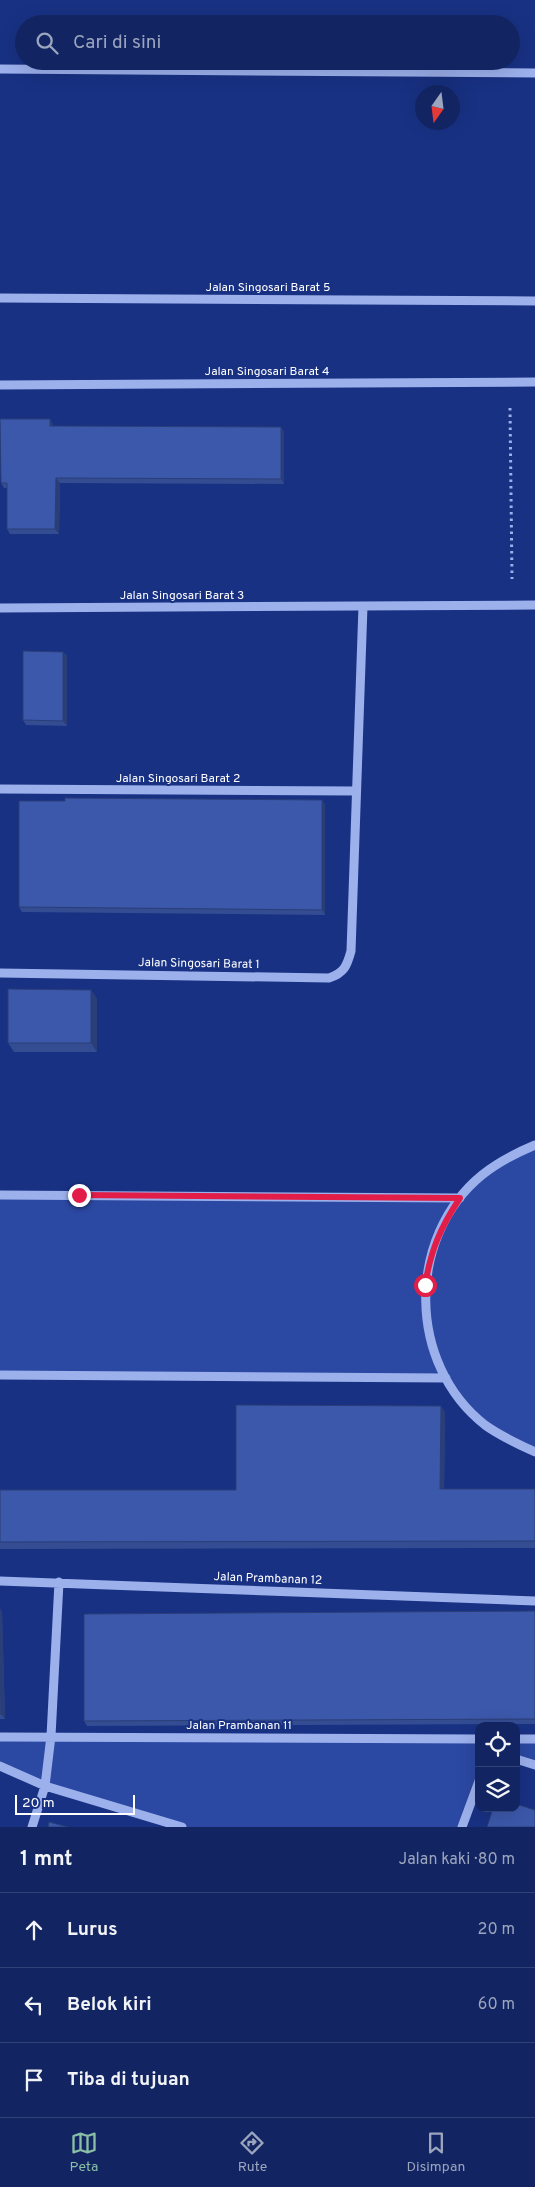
<!DOCTYPE html>
<html lang="id">
<head>
<meta charset="utf-8">
<style>
  :root { --surface:#122562; --page:#1b2d68; --text:#f1f3f6; --muted:#9ca5be; --line:#314277; --accent:#8abfa5 }
  body { margin:0; font-family:Overpass,sans-serif; background:var(--page); color:var(--text) }
  .controls { position:absolute; right:15px; bottom:15px; display:grid; overflow:hidden; border-radius:10px; box-shadow:0 5px 20px #0002 }
  .controls button { width:45px; height:45px; display:grid; place-items:center; padding:0; border:0; border-bottom:1px solid var(--line); background:var(--surface); color:var(--text); font:25px sans-serif }
  .compass { position:absolute; left:415px; top:85px; width:45px; height:45px; border-radius:50%; background:var(--surface); box-shadow:0 5px 20px #0002; rotate:194deg }
  .scale { position:absolute; left:15px; bottom:12px; width:120px; box-sizing:border-box; padding-left:5px; border:2px solid #fff; border-top:0; font-size:14px; line-height:18px; white-space:nowrap; color:#fff; -webkit-text-stroke:4px #183183; paint-order:stroke }
  .stop { position:absolute; width:15px; height:15px; margin:-11px; border:4px solid #e11d48; border-radius:50%; background:#fff }
  .stop.end { background:#e11d48; border-color:#fff; box-shadow:0 1px 5px #0008 }
  .list { margin:0; padding:0; list-style:none }
  h2 { display:flex; justify-content:space-between; align-items:center; height:65px; margin:0; padding:0 20px; font-size:21px }
  h2 small { font-size:16px; font-weight:400; color:var(--muted) }
  .list li { display:grid; grid-template-columns:32px 1fr auto; gap:15px; align-items:center; box-sizing:border-box; height:75px; padding:0 20px; border-top:1px solid var(--line) }
  .list b { display:block; font-size:19px; white-space:nowrap }
  .list em { font-size:16px; font-style:normal; color:var(--muted) }
  .icon { flex:none; width:28px; height:28px; fill:none; stroke:currentColor; stroke-width:2; stroke-linecap:round; stroke-linejoin:round }
  .map { position:relative; flex:none; width:535px; height:1827px; overflow:hidden }
  .search { position:absolute; background:var(--surface); box-shadow:0 5px 20px #0002; left:15px; right:15px; top:15px; height:55px; display:flex; align-items:center; gap:12px; box-sizing:border-box; padding:0 18px; border-radius:28px; color:var(--muted); font-size:19px }
  .sheet { height:290px; background:var(--surface) }
  nav { display:flex; justify-content:space-around; align-items:center; box-sizing:border-box; height:70px; border-top:1px solid var(--line); background:var(--surface); font-size:14px; color:var(--muted) }
  nav a { display:grid; justify-items:center; gap:2px }
  nav .on { color:var(--accent) }
  .map>svg:first-child { display:block }
  .green { fill:#2b48a2 }
  .lines { fill:none; stroke-linecap:round; stroke-linejoin:round }
  .path { stroke:#9cb0ec; stroke-width:3; stroke-dasharray:2.5 4; stroke-linecap:butt }
  .minor { stroke:#9cb0ec; stroke-width:9 }
  .wall { fill:#344c92 }
  .shaded-wall { fill:#2a3e77 }
  .building { fill:#3c58aa; stroke:#2a3e77 }
  .route { stroke:#e11d48; stroke-width:6 }
  .labels { text-anchor:middle; stroke-width:4; stroke-linejoin:round; paint-order:stroke }
  .street-label { font-size:12px; fill:#fff; stroke:#183183 }
</style>
</head>
<body>
<div class="map">
<svg width="535" height="1827" viewBox="0 0 535 1827">
  <rect width="100%" height="100%" fill="#183183"/>
  <path class="green" d="M535,1145v307l-50,-28 -40,-46 -445,-3v-180l460,3 22,-23z
    M0,1737l479,2v42l-17,46h-280l-137,-41 -45,-20z
    M516,1739h19v26l-19,-6z"/>
  <g class="lines">
    <path class="path" d="M510,408l2,171"/>
    <path class="minor" d="M0,69l535,4
      M0,298l535,3
      M0,385l535,-3
      M0,608l535,-3
      M0,789l356,2
      M0,973l329,5c15,-5 18,-12 22,-27l12,-345
      M535,1145c-19,8 -37,17 -53,30 -76,62 -75,189 3,250 15,11 33,19 50,27
      M0,1195l460,3
      M0,1375l446,3
      M0,1581l535,20
      M0,1737l479,2
      M516,1739h19
      M516,1759l19,6
      M0,1766l45,20 137,41
      M32,1827l13,-41 6,-50 8,-154
      M462,1827l17,-46"/>
  </g>
  <path class="wall" d="M53,424v2l228,1 3,5v52l-224,-1 -1,51h-49l-3,-5v-41h-3l-3,-5z
    M63,652l4,4v70l-41,-1 -3,-5z
    M322,800l3,5v110l-303,-3 -3,-5z
    M91,990l6,9v53h-83l-6,-9z
    M445,1412l-1,77h91v59l-535,1v-59h236z
    M0,1609l2,3 3,107h-5z
    M535,1611v113l-448,2 -3,-5z"/>
  <path class="shaded-wall" d="M50,419l3,5 1,7 -4,-5z
    M281,427l3,5v52l-3,-5z
    M56,478l4,5 -1,51 -4,-5z
    M63,652l4,4v70l-4,-5z
    M322,800l3,5v110l-3,-5z
    M91,990l6,9v53l-6,-9z
    M441,1406l4,6 -1,83 -4,-6z
    M0,1609l2,3 3,107 -4,-5 -1,-46z"/>
  <path class="building" d="M0,419h50v7l231,1v52l-225,-1 -1,51h-48v-46h-6z
    M23,651l40,1v69l-40,-1z
    M65,798l257,2v110l-303,-3v-106h46z
    M8,989l83,1v53h-83z
    M236,1405l205,1 -1,83h95v52l-535,1v-52h236z
    M535,1611v108l-451,2v-107z
    M0,1668l1,46h-1z
    M516,1804l19,6v17h-48l6,-19h23z
    M49,1822l19,5h-20z"/>
  <g class="lines">
    <path class="route" d="M79,1195l381,3c-20,30 -29,52 -35,87"/>
  </g>
  <g class="labels">
    <g class="street-label">
      <text x="268" y="291">Jalan Singosari Barat 5</text>
      <text x="267" y="375">Jalan Singosari Barat 4</text>
      <text x="182" y="599">Jalan Singosari Barat 3</text>
      <text x="178" y="782">Jalan Singosari Barat 2</text>
      <text transform="translate(199 963) rotate(1)" y="4">Jalan Singosari Barat 1</text>
      <text transform="translate(268 1578) rotate(2)" y="4">Jalan Prambanan 12</text>
      <text x="239" y="1729">Jalan Prambanan 11</text>
    </g>
  </g>
</svg>
<div class="controls">
<button><svg class="icon" aria-label="locate" viewBox="0 0 24 24"><circle cx="12" cy="12" r="6"/><path d="M12 2v4M12 18v4M2 12h4M18 12h4"/></svg></button>
<button><svg class="icon" aria-label="layers" viewBox="0 0 24 24"><path d="M12 4l9 5-9 5-9-5zM3 14l9 5 9-5"/></svg></button>
</div>
<svg class="compass" viewBox="-18 -18 36 36"><path d="M0-13l5 13h-10z" fill="#e53935"/><path d="M0 13l5-13h-10z" fill="#9ca5be"/></svg>
<div class="scale">20 m</div>
<div class="stop" style="left:425px;top:1285px"></div>
<div class="stop end" style="left:79px;top:1195px"></div>
<div class="search"><svg class="icon" aria-label="search" viewBox="0 0 24 24"><circle cx="10" cy="10" r="6"/><path d="M15 15l6 6"/></svg>Cari di sini</div>
</div>
<section class="sheet">
<h2>1 mnt<small>Jalan kaki · 80 m</small></h2>
<ul class="list">
<li><svg class="icon" aria-label="ahead" viewBox="0 0 24 24"><path d="M12 20V5M6 11l6-6 6 6"/></svg><div><b>Lurus</b></div><em>20 m</em></li>
<li><svg class="icon" aria-label="left" viewBox="0 0 24 24"><path d="M17 20v-9H6M10 6l-5 5 5 5"/></svg><div><b>Belok kiri</b></div><em>60 m</em></li>
<li><svg class="icon" aria-label="arrive" viewBox="0 0 24 24"><path d="M6 21V4h12l-3 4 3 4H6"/></svg><div><b>Tiba di tujuan</b></div></li>
</ul>
</section>
<nav>
<a class="on"><svg class="icon" aria-label="map" viewBox="0 0 24 24"><path d="M3 6l6-2 6 2 6-2v14l-6 2-6-2-6 2zM9 4v14M15 6v14"/></svg>Peta</a>
<a><svg class="icon" aria-label="directions" viewBox="0 0 24 24"><path d="M12 3l9 9-9 9-9-9zM9 14v-3h6M13 9l2 2-2 2"/></svg>Rute</a>
<a><svg class="icon" aria-label="saved" viewBox="0 0 24 24"><path d="M7 4h10v16l-5-4-5 4z"/></svg>Disimpan</a>
</nav>
</body>
</html>
